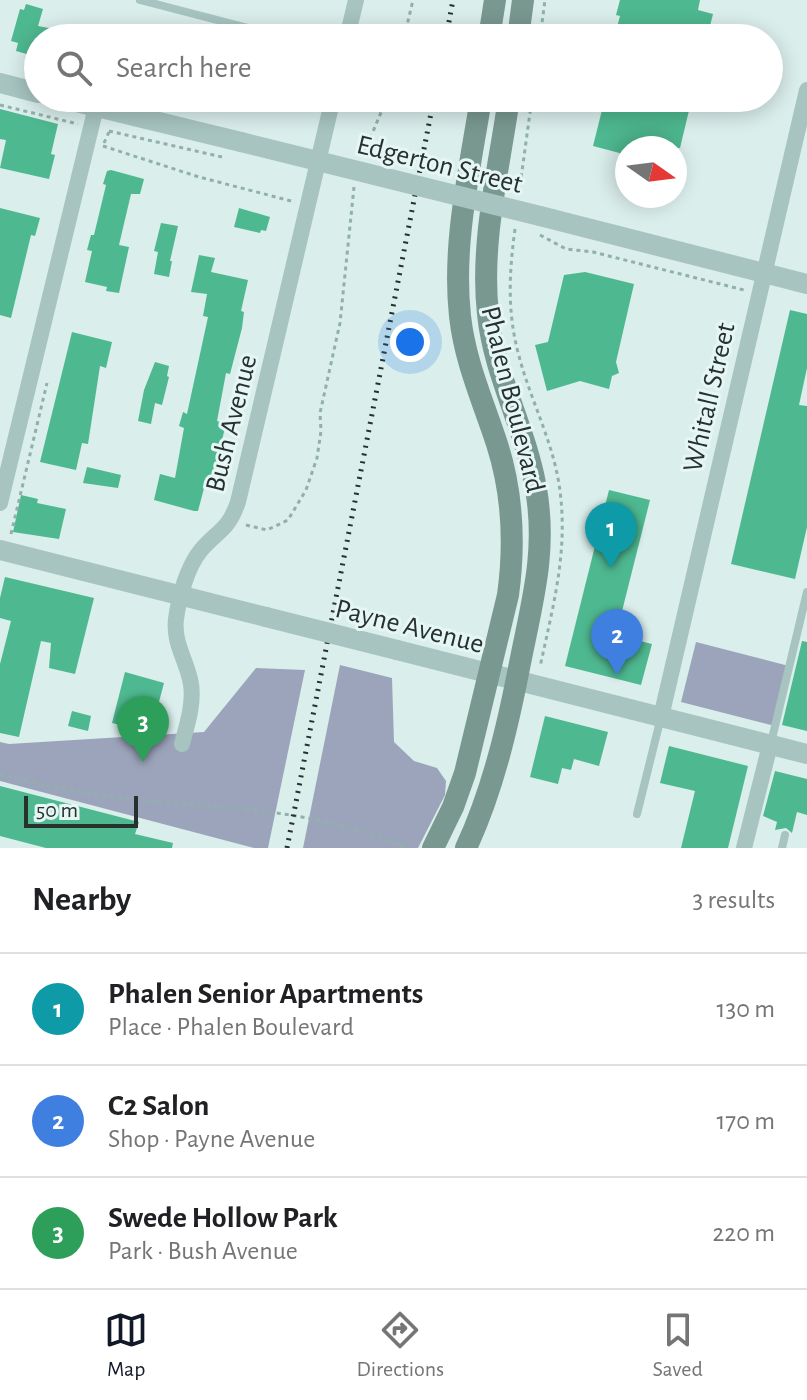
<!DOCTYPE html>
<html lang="en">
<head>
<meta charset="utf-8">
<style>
  :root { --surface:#fff; --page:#f2f2f2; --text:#202124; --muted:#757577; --line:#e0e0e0; --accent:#111827 }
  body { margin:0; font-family:"Alegreya Sans",sans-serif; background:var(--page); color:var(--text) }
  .compass { position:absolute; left:615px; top:136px; width:72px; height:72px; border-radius:50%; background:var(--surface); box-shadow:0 4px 20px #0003; rotate:104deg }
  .scale { position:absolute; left:24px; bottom:20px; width:114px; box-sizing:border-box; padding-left:8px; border:4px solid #27322f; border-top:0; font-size:22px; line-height:28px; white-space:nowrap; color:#27322f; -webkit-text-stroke:6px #e5f6f5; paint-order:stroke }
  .you { position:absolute; left:410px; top:342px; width:28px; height:28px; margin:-20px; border:6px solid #fff; border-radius:50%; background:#1a73e8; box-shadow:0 0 0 12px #1a73e833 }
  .badge { display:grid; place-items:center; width:52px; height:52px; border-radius:50%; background:var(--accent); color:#fff; font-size:26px; font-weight:700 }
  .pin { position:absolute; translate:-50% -66px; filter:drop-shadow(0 2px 4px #0008) }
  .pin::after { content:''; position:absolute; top:42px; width:28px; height:24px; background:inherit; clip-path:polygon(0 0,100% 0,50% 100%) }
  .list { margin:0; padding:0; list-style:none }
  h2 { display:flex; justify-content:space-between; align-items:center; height:104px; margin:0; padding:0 32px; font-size:34px }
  h2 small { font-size:26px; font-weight:400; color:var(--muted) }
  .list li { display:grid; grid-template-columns:52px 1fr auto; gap:24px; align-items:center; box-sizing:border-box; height:112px; padding:0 32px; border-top:2px solid var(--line) }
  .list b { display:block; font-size:30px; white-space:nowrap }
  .list p { margin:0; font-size:26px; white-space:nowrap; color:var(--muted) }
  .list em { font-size:26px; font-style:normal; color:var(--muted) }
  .icon { flex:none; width:44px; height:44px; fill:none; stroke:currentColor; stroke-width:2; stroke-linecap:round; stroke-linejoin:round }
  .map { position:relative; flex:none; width:807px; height:848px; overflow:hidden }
  .search { position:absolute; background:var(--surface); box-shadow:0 4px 20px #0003; left:24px; right:24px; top:24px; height:88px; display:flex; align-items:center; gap:20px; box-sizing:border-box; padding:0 28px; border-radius:44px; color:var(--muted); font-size:30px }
  .sheet { height:440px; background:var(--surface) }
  nav { display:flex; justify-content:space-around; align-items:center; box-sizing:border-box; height:112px; border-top:2px solid var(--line); background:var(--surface); font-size:22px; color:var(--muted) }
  nav a { display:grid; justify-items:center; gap:4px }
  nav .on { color:var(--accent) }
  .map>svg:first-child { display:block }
  .green { fill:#9ca4bb }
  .building { fill:#4eb890 }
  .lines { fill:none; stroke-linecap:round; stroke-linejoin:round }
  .path { stroke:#92b0aa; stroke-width:3; stroke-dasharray:4 4; stroke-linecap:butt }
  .service { stroke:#a7c4c0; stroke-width:8 }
  .minor { stroke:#a7c4c0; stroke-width:16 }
  .tertiary { stroke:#a7c4c0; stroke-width:20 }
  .secondary { stroke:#799890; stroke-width:22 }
  .rail { stroke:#27322f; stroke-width:5; stroke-dasharray:2 6; stroke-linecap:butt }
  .tertiary-bridge { stroke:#a7c4c0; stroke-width:20 }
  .labels { text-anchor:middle; stroke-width:6; stroke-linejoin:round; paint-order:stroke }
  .street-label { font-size:28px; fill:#27322f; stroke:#e5f6f5 }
</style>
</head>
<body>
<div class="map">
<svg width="807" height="848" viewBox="0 0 807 848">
  <rect width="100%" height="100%" fill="#daeeec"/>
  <path class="green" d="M696,642l93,24 -14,60 -94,-24z
    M340,665l52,13 2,64 20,19 23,7 9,13 -1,14 -27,53h-115z
    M256,668l49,2 -37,178h-14l-254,-67v-39l9,2 195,-12z"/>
  <path class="building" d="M620,0h80l-2,10 15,4 -6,24h-93l6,-22 -4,-1z
    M26,4l17,5 -5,17 32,6 -1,6h-34l-5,17 -14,-4 2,-8 -7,-2 9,-32 4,1z
    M605,98h87l-12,50h-53v7l-34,-9z
    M0,109l58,15 -7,30 4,1 -6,24 -49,-11 6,-28 -6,-1z
    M111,170l33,9 -4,15h-9l-12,51 10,2 -10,46 -13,-2 1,-4 -22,-5 7,-31 -5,-1 4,-15h3l12,-50 -3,-1 4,-13z
    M0,208l40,10 -5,18 -4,-1 -20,83 -11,-3z
    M239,208l31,9 -4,14 -5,-1 -1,3 -26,-6z
    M161,223l17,3 -8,35h2l-3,16 -15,-3 4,-22 -4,-1z
    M199,255l16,3 -4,14 37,8 -7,31 3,1 -2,16 -12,46 -4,-1 -9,48 9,3 -5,20h3l-11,35 -6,-2 -9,34h-4l-40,-11 6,-26 15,4 9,-50 -5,-2 4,-14 4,2 21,-97 -5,-1 4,-22 -16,-2z
    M585,272l49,12 -18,78 3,11 -7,3 -3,13 -29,-8 -33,10 -12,-46 13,-3 16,-67z
    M790,310l17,4v54l-8,37 8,1v121l-12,52 -64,-15z
    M72,332l40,10 -6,26 -6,-2 -12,78 -6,-1 -6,27 -36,-8z
    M155,362l14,4 -2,10 2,1 -7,28 -7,-2 -4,21 -13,-3 6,-31z
    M87,467l34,8 -3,13 -35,-5z
    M609,490l41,10 -34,135 36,9 -11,41 -76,-19z
    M21,495l17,4 -1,4 29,6 -7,30 -46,-7z
    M5,577l89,21 -19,76 -26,-6 2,-25 -10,-2 -22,96 -19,-4v-69l11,-43 -11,-3v-20z
    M802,641l5,1v89l-25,-6z
    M125,672l39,11 -13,49 -39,-9z
    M72,711l19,5 -3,15 -20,-5z
    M545,716l63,16 -9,34 -25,-7 -3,11 -9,-2 -4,16 -28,-7z
    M669,746l79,20 -20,82h-47l14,-57 -35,-8z
    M775,771l32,8v36l-10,-3 -5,21 -6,-5 -11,2 2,-8 -14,-6z
    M0,786l139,36 -4,12 38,9 -1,5h-126l-46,-12z"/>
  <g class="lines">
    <path class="path" d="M404,38l9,-38
      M540,38l5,-38
      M0,105l78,19
      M109,131l113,26
      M104,143l5,-11
      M103,146l96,31 96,25
      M364,153l23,-55
      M519,193l13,-95
      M515,229c-6,44 -8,84 4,127 12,46 35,87 41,135 8,62 -7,115 -20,176
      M540,235l26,14 27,3 151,38
      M246,525l21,5 21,-10 18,-30 11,-32 4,-27 -1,-18 20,-90 14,-136
      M11,534l36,-151
      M0,774c43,12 87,20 131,25 92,10 189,9 274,49"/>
    <path class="service" d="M140,0l146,38
      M771,743l36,-151
      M637,814l24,-97
      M782,848l3,-13"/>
    <path class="minor" d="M347,38l9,-38
      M0,503l96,-396
      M661,717l146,-627
      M182,744c5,-19 12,-40 9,-60 -4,-24 -18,-40 -15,-65 3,-22 11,-52 25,-69 17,-20 27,-19 37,-48l95,-404
      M744,848l26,-103"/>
    <path class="tertiary" d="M0,83l38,10
      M60,98l181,44
      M540,216l267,68
      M0,550l266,67
      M397,650l410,104"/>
    <path class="secondary" d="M489,38l6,-38
      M518,38l5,-38
      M433,848l20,-41 12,-34 43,-178c7,-51 5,-101 -11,-151 -14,-43 -32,-82 -37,-128 -8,-72 10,-147 21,-218
      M466,848c27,-58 42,-123 54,-185 12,-61 27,-111 16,-174 -10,-60 -42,-114 -48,-175 -8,-71 11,-145 21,-216"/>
    <path class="rail" d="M446,38l7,-38
      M287,848l147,-750"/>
    <path class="tertiary-bridge" d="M241,142l299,74
      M266,617l131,33"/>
  </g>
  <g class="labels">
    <g class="street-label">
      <text transform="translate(440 163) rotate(14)" y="10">Edgerton Street</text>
      <text transform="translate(708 397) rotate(-77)" y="10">Whitall Street</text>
      <text transform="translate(514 399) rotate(76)" y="10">Phalen Boulevard</text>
      <text transform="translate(230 423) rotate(-76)" y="10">Bush Avenue</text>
      <text transform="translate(410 625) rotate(14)" y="10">Payne Avenue</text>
    </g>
  </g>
</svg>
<svg class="compass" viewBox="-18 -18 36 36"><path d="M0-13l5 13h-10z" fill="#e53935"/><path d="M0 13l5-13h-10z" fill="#757577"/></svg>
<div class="scale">50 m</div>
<div class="you"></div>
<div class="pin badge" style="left:611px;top:568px;background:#0f9aa8">1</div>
<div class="pin badge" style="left:617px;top:675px;background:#3f7fe0">2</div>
<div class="pin badge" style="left:143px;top:762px;background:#2e9e5b">3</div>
<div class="search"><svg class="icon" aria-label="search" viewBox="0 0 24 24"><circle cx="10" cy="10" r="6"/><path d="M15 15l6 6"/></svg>Search here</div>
</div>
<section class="sheet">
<h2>Nearby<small>3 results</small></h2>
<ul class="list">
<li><span class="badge" style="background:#0f9aa8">1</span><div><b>Phalen Senior Apartments</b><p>Place · Phalen Boulevard</p></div><em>130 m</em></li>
<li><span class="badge" style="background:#3f7fe0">2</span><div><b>C2 Salon</b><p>Shop · Payne Avenue</p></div><em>170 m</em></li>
<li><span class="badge" style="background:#2e9e5b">3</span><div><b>Swede Hollow Park</b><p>Park · Bush Avenue</p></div><em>220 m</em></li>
</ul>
</section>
<nav>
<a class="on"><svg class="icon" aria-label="map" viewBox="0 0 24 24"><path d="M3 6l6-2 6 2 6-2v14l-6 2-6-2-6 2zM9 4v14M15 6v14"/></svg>Map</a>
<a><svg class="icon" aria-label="directions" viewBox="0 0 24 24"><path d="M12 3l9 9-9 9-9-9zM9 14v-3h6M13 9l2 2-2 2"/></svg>Directions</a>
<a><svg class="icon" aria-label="saved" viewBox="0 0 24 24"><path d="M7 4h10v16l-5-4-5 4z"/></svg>Saved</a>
</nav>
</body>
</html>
